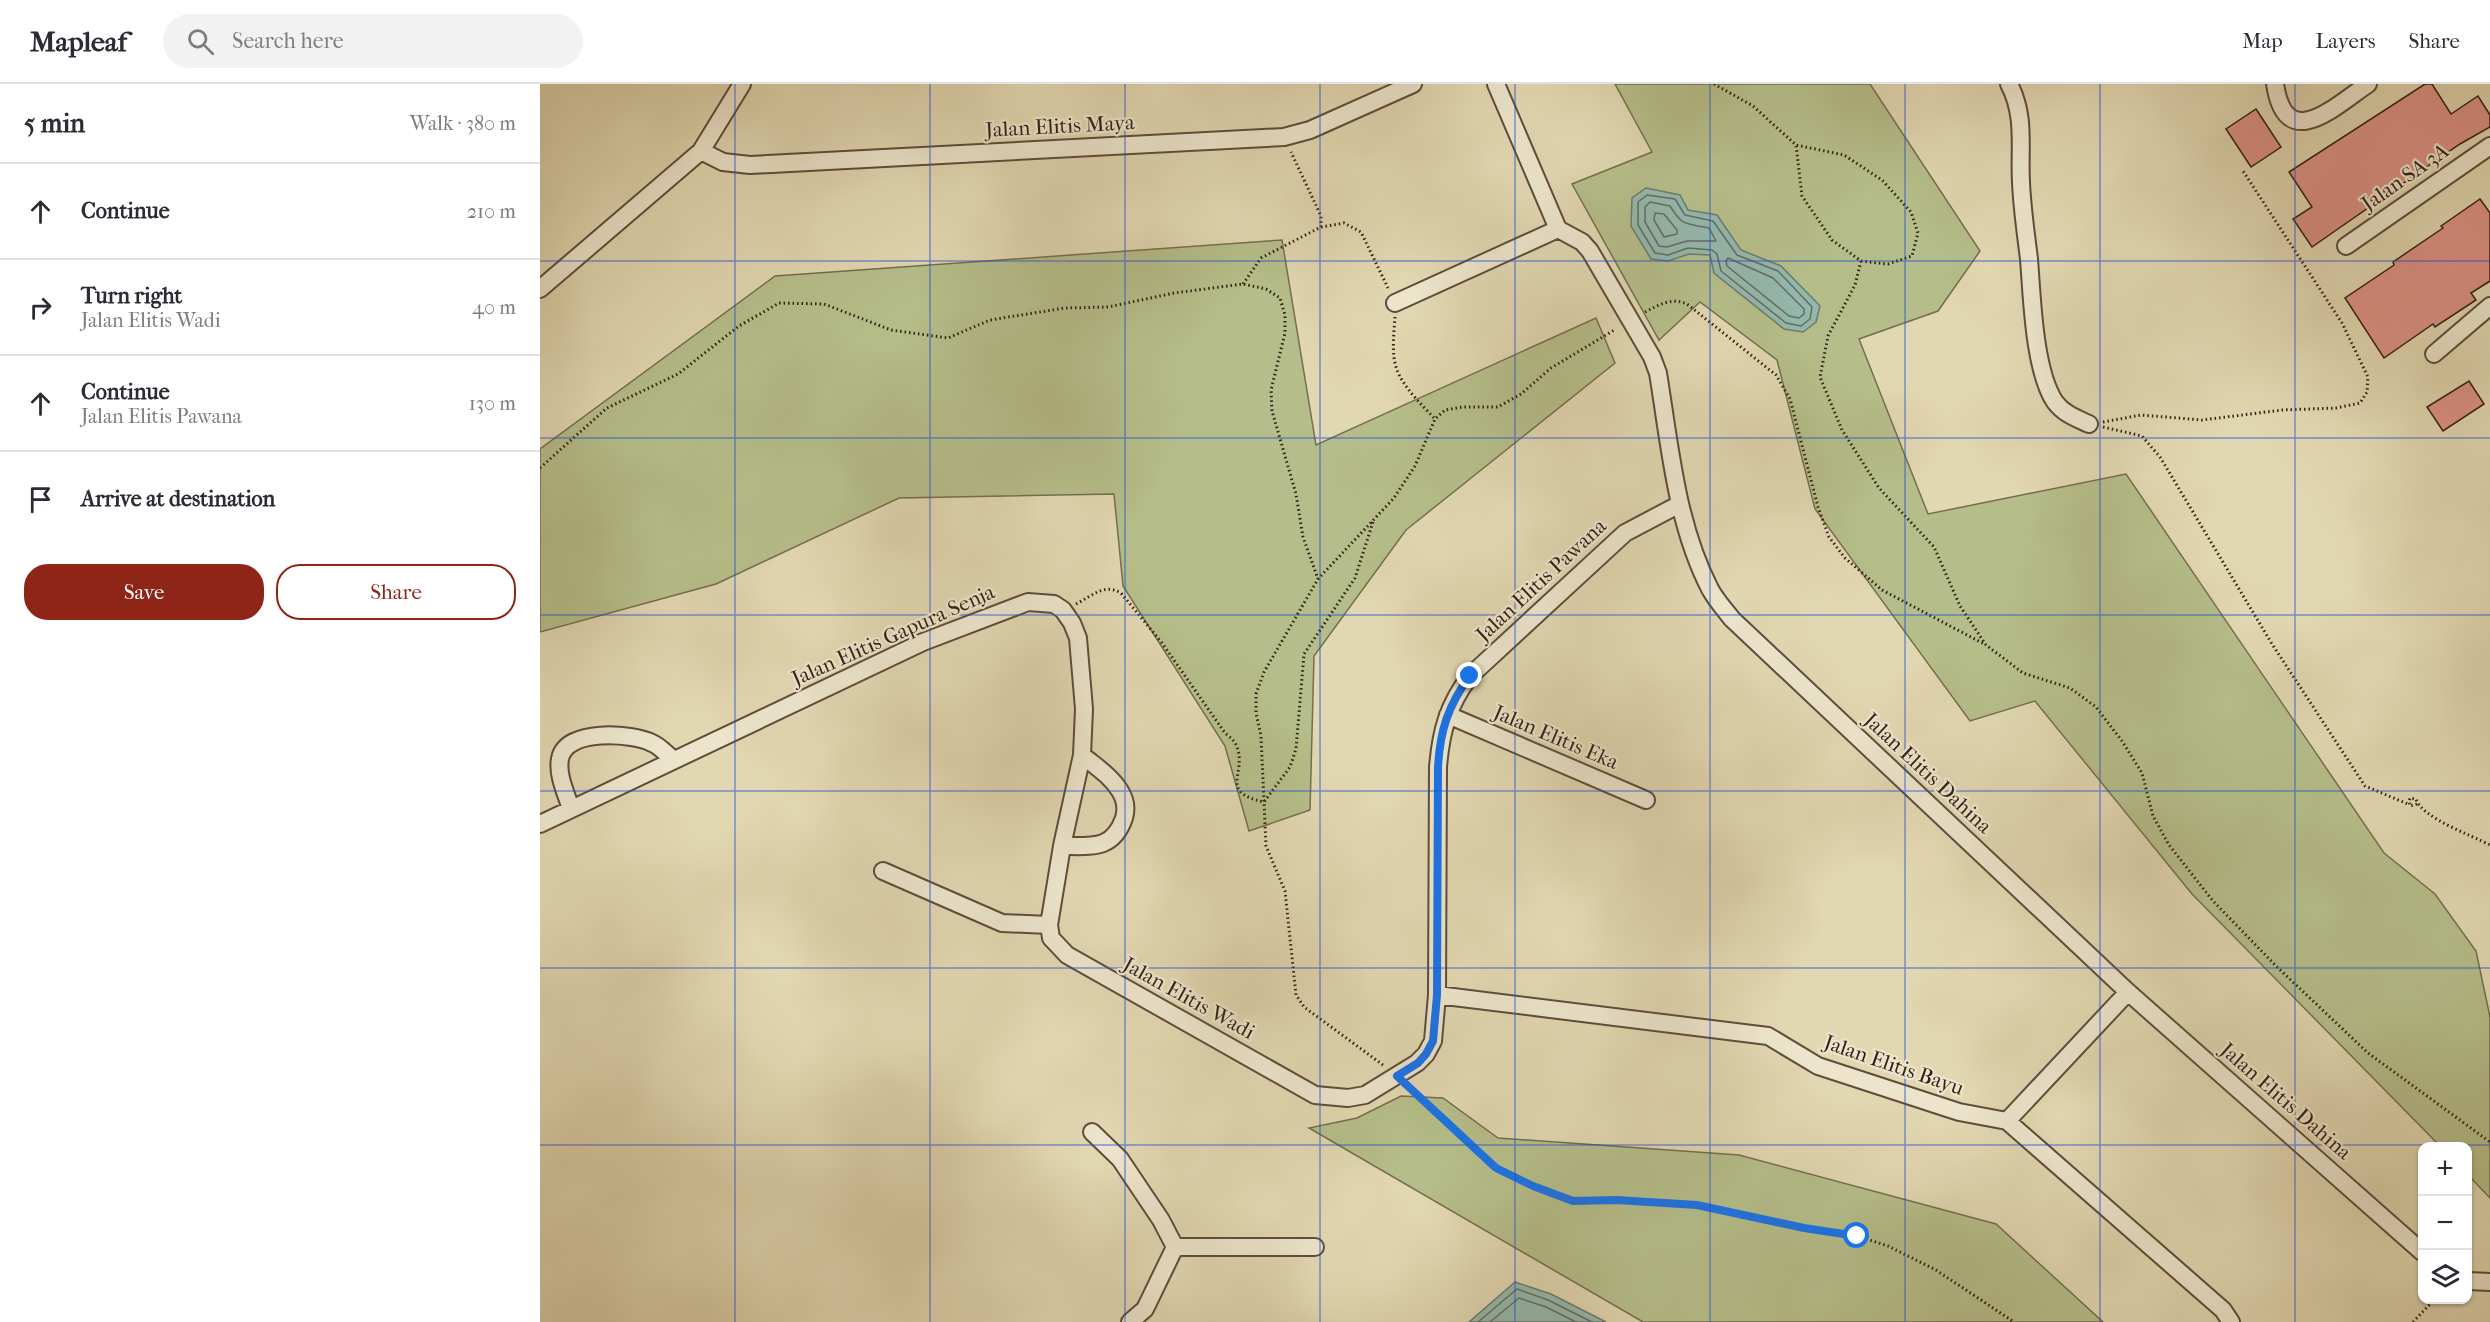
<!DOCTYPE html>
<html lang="en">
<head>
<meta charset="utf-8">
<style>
  :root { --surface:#fff; --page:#f2f2f3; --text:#2b2b33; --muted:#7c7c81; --line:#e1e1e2; --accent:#8f2418 }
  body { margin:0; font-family:"IM FELL French Canon",serif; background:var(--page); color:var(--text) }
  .controls { position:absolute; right:18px; bottom:18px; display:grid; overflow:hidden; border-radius:12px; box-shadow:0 2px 4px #0004 }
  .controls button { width:54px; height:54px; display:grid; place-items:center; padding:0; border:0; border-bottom:2px solid var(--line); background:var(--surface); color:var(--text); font:30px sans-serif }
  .stop { position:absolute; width:18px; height:18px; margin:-14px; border:4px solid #1a73e8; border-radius:50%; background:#fff }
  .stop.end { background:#1a73e8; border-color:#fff; box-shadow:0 2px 6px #0008 }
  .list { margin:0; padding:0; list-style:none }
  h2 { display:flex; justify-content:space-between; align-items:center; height:78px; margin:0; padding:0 24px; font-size:26px }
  h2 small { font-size:20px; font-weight:400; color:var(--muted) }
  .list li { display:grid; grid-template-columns:39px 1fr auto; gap:18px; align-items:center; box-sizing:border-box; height:96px; padding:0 24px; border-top:2px solid var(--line) }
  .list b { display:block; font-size:22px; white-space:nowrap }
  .list p { margin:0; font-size:20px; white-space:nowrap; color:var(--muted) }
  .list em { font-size:20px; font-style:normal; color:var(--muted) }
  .actions { display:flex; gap:12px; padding:18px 24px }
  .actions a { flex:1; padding:14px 0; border:2px solid var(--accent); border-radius:24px; text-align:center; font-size:21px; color:var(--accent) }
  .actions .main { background:var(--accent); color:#fff }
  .icon { flex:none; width:33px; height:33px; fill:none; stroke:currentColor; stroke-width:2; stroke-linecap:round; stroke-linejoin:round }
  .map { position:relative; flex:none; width:1950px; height:1238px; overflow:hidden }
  header { display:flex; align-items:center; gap:36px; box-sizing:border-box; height:84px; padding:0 30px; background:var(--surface); border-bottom:2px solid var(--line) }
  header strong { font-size:28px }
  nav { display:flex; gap:33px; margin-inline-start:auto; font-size:21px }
  .search { width:420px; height:54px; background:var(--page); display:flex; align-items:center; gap:15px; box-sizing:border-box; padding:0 21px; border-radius:33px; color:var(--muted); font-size:22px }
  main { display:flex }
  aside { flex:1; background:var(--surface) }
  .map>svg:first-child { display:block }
  .green { fill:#b5be8a; stroke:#746e50; stroke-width:1.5 }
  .water { fill:#94b9ae; stroke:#6d7b71; stroke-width:1.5 }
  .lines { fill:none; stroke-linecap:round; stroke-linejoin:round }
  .shore { stroke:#646c62; stroke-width:1.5 }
  .building { fill:#dc9286; stroke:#331f15; stroke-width:1.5 }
  .minor-casing { stroke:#5e4d3c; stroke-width:20 }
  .path { stroke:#331f15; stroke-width:3; stroke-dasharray:1.5 3; stroke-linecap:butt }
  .minor { stroke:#ece5cc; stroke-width:16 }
  .route { stroke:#1a73e8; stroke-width:8 }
  .grid { fill:none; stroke:#1d4ed8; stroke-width:1.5; stroke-opacity:0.55 }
  .labels { text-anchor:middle; stroke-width:4.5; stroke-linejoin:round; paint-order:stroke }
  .street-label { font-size:21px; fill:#331f15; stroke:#ece5cc }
</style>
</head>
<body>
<header>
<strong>Mapleaf</strong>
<div class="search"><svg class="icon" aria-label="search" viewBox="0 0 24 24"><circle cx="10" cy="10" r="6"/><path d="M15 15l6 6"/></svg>Search here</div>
<nav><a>Map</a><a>Layers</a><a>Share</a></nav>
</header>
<main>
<aside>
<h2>5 min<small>Walk · 380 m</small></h2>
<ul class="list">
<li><svg class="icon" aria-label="ahead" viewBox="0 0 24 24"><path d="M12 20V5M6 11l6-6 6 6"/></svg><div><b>Continue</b></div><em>210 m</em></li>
<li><svg class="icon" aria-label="right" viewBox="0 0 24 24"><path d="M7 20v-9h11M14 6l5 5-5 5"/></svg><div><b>Turn right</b><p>Jalan Elitis Wadi</p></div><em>40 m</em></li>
<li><svg class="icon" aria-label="ahead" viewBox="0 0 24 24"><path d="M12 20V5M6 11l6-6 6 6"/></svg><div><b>Continue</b><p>Jalan Elitis Pawana</p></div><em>130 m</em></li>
<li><svg class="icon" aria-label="arrive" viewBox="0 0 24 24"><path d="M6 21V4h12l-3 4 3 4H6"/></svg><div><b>Arrive at destination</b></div></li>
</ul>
<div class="actions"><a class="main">Save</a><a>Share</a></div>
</aside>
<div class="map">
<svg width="1950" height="1238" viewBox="0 0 1950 1238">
  <rect width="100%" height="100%" fill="#e1d7b1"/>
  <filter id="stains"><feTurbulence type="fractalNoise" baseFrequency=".00333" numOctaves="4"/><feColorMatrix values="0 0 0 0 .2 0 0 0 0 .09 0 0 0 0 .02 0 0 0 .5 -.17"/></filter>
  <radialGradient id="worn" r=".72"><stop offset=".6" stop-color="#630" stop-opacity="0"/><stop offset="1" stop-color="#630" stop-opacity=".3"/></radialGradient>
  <path class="green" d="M1075,0h255l110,167 -42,60 -79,28 69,175 198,-40 258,379 51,41 41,57 14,66v181l-22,-23v-29h-28l-248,-252 -157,-193 -65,20 -155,-212 -38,-149 -77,-58 -41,38 -87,-156 80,-32z
    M742,156l34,205 280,-127 19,45 -209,167 -92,126 -4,154 -61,21 -24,-85 -102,-160 -9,-92 -215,4 -183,86 -176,48v-183l235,-173z
    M861,1012l42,2 55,40 241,17 257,69 107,98h-460l-334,-194 48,-10z"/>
  <path class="water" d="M1106,104l34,7 8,15 29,5 24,35 40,16 39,40 -4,16 -13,10 -19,-3 -70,-56 -4,-18 -21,-1 -21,7 -17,-2 -20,-33 1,-28z
    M975,1198l36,12 55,28h-137z"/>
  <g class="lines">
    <path class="shore" d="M1107,111l28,4 10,16 28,6 24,34 41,16 34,36 -2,12 -9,7 -15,-3 -65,-52 -4,-17 -5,-4 -24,-2 -20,7 -13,-2 -17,-28v-23z
      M1110,118l20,4c13,21 15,17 39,22l7,13h-29l-20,6 -8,-1 -14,-24v-15z
      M1115,129l9,1 13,16v4l-13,3 -10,-17z
      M1188,174l45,20 31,31v5l-5,4 -10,-2 -62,-50 -1,-5z
      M938,1238l39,-33 31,11 44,22
      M950,1238l29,-24 27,9 30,15"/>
  </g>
  <path class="building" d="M1885,0h7l19,30 27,-18 12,19v12l-30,17 -148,103 -19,-28 19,-12 -23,-35z
    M1716,25l25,38 -30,20 -25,-38z
    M1940,115l10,14v68l-19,12 5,7 -41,27 -2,-3 -49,34 -39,-60 49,-33 -1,-3 50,-34 -2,-2z
    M1929,297l15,23 -41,27 -16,-24z"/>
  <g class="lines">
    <defs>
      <path id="minor" d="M956,0l62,145
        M1469,0c17,32 10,64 12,98 1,26 5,52 8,77 3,38 5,112 26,143 9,12 21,16 34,22
        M1735,0c11,71 60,22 93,0
        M161,67l22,11 27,3 534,-28 26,-7 103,-46
        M1018,145l24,13 8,9 62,106 6,16c12,73 18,150 52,216 6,11 15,21 22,30l396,373 294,260
        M1806,162l144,-100
        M0,205l161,-138 41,-67
        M855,219l163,-74
        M1894,270l56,-48
        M908,631l198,85
        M31,725c-5,-16 -14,-34 -11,-50 5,-31 72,-26 92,-16 8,3 15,12 22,17
        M0,740l383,-182 105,-40 26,2 9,6 9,13 6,15 6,71 -2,46 -20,91 -13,79
        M522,762c30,0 51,4 62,-28 3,-10 1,-19 -4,-27 -9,-15 -25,-25 -38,-36
        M343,787l119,52 47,2 2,13 16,17 248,140 33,3 17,-3 52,-32 9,-9 7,-13 4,-46 1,-228c3,-36 10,-62 32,-91l155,-143 55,-29
        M897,911l331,41 50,30 141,46 48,9 216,189 8,12
        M1467,1037l121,-129
        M552,1048l28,27 41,61 14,27
        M635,1163h140
        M1928,1197l22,1
        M590,1238l15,-13 30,-62"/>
    </defs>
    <use href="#minor" class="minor-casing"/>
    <path class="path" d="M1174,0l39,22 43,39 48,10 38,25 29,32 7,21 -6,23 -24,8 -27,-3 -29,-21 -30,-44 -6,-51
      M781,143l23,-4 17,9 27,56
      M1321,177l-6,24 -27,51 -8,41 22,53 37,58 55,59 26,59 26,39 37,28 47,15 26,19 26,34 20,32 11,43 16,29 44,56 63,65 92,87 122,89
      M703,200l18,-26 60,-31v-11l-30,-64
      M1105,228c14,-7 26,-15 42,-8l89,71 14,24 28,108 11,30 16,21 37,32 104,55
      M855,233c-1,16 -4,37 2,53 7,18 25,35 38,49
      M1563,338l38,-7 61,5 80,-10 54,-2 24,-5 7,-11 1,-15 -26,-54 -99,-152
      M1563,343l39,9 18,21 112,187 93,142 43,18
      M0,384l67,-60 71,-34 61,-48 40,-23 45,1 67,26 57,8 42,-18 75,-12 43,-1 66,-14 69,-9 23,5 14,9 5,17v18l-14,57 1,21 24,83 7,43 15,42
      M536,520c16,-8 28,-21 45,-11l41,50 63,90c5,4 10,8 12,14 10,27 -19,45 27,55l26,-35 6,-18 8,-95 51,-76 18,-56
      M1877,720l-7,2 -1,-5 1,-3 6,1c6,19 55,36 74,46
      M843,981l-79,-58 -8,-12 -11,-104 -19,-45 -5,-110 -5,-23v-19l8,-22 54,-93 76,-81 21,-32 20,-47 10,-9 18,-3h35l23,-13 30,-26 65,-39
      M869,1003l87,81 37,18 40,15 43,-1 81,5 107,23 53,8 31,10 48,24 78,52
      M1873,1238l21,-22"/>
    <use href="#minor" class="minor"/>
  </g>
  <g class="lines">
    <path class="route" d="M930,592c-22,29 -30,55 -32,91l-1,228 -4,46 -7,13 -8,9 -21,13 99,92 37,18 40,15 43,-1 81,5 107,23 53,8"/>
  </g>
  <path class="grid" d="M195,0v1238M390,0v1238M585,0v1238M780,0v1238M975,0v1238M1170,0v1238M1365,0v1238M1560,0v1238M1755,0v1238M0,177h1950M0,354h1950M0,531h1950M0,707h1950M0,884h1950M0,1061h1950"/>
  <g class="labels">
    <g class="street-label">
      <text transform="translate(520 42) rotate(-3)" y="7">Jalan Elitis Maya</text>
      <text transform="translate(1865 93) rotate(-35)" y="7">Jalan SA 3A</text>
      <text transform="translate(1001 496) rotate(-43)" y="7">Jalan Elitis Pawana</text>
      <text transform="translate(353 551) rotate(-24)" y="7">Jalan Elitis Gapura Senja</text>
      <text transform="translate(1016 653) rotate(23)" y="7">Jalan Elitis Eka</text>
      <text transform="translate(1388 689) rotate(43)" y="7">Jalan Elitis Dahina</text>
      <text transform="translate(649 914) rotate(29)" y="7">Jalan Elitis Wadi</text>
      <text transform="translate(1354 981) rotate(19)" y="7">Jalan Elitis Bayu</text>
      <text transform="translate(1746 1017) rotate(41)" y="7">Jalan Elitis Dahina</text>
    </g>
  </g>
  <rect width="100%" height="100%" filter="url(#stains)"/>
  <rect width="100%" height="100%" fill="url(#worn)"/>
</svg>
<div class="controls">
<button>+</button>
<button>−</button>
<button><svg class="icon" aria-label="layers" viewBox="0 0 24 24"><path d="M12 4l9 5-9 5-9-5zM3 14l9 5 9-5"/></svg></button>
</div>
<div class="stop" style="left:1317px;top:1152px"></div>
<div class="stop end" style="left:930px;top:592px"></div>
</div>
</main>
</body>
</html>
